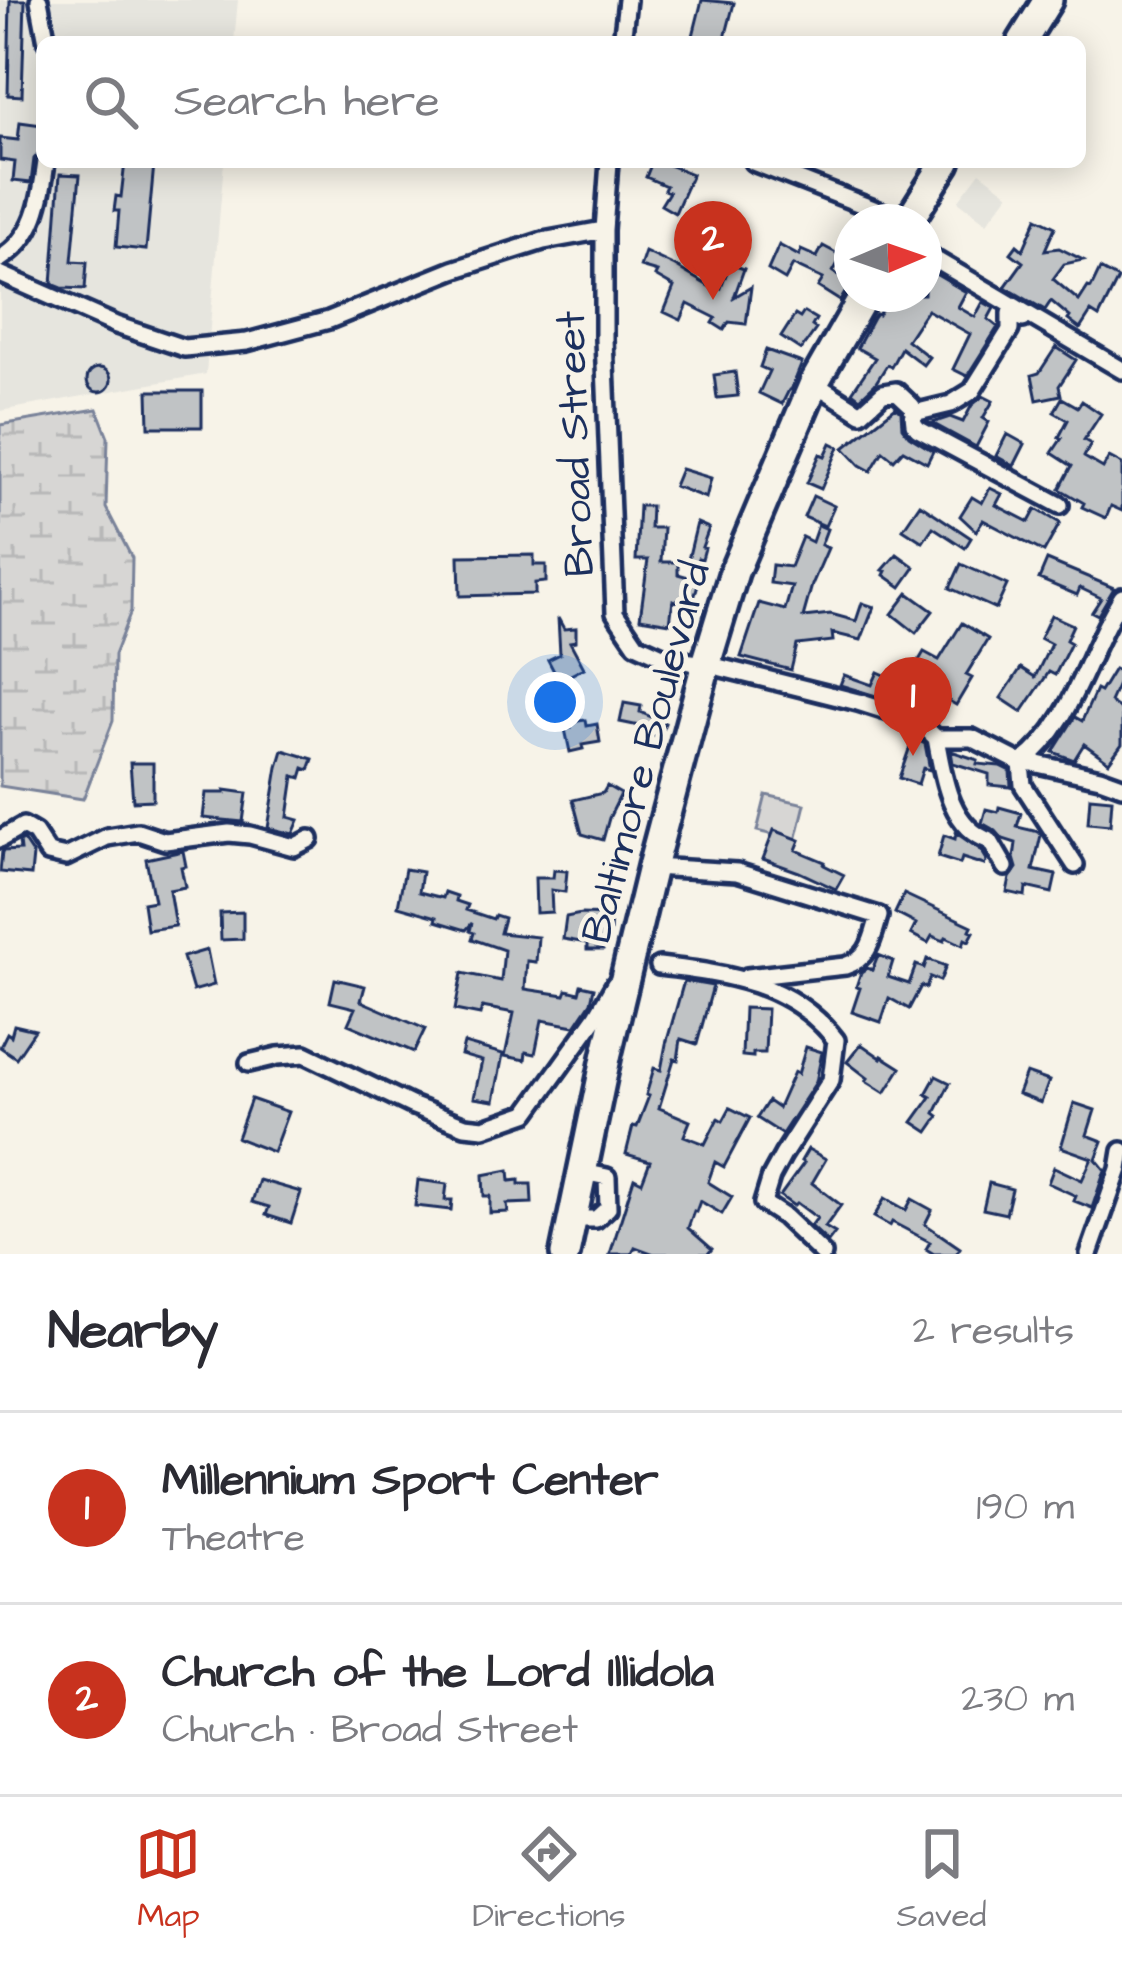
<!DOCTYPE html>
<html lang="en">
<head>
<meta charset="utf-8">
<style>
  :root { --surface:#fff; --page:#f2f2f3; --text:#2b2b33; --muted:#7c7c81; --line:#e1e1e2; --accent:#c8321e }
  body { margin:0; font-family:"Architects Daughter",sans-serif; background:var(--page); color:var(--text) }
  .compass { position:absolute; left:834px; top:204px; width:108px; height:108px; border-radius:50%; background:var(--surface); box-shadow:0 6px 30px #0003; rotate:88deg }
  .you { position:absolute; left:555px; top:702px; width:42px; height:42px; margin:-30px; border:9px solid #fff; border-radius:50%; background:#1a73e8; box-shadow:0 0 0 18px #1a73e833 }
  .badge { display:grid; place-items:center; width:78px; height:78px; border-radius:50%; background:var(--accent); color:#fff; font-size:39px; font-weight:700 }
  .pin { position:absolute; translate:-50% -99px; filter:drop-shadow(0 3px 6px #0008) }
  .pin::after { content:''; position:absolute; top:63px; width:42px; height:36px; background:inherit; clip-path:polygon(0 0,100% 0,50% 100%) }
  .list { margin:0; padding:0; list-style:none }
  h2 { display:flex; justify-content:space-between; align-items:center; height:156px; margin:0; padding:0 48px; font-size:51px }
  h2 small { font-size:39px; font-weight:400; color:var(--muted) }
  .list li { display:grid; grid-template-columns:78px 1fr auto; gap:36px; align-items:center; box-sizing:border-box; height:192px; padding:0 48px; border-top:3px solid var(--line) }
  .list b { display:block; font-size:45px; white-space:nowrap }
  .list p { margin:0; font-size:39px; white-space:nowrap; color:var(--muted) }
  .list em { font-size:39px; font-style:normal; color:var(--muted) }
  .icon { flex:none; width:66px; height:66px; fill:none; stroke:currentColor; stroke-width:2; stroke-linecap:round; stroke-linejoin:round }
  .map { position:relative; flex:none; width:1122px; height:1254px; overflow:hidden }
  .search { position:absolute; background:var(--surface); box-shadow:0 6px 30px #0003; left:36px; right:36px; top:36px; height:132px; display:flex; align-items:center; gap:30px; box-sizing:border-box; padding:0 42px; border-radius:18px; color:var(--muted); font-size:45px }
  .sheet { height:540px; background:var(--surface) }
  nav { display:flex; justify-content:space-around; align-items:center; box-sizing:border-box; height:168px; border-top:3px solid var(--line); background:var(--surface); font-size:33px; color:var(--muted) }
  nav a { display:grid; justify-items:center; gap:6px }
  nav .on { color:var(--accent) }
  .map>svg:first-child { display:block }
  .built { fill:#e6e5de }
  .wetland { fill:url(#wetland-marsh); stroke:#798299; stroke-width:3 }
  .pitch { fill:#d7d6d4; stroke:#798299; stroke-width:3 }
  .building { fill:#c0c3c5; stroke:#1b2f5e; stroke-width:3 }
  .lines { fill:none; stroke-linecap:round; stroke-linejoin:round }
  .street-casing { stroke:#1b2f5e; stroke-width:24 }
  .highway-casing { stroke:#1b2f5e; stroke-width:36 }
  .street { stroke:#f7f3e8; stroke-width:15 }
  .highway { stroke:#f7f3e8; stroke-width:27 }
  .labels { text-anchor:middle; stroke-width:9; stroke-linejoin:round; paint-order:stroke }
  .street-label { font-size:42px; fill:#1b2f5e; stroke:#f7f3e8 }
</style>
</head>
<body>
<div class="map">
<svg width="1122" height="1254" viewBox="0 0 1122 1254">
  <defs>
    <pattern id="wetland-marsh" width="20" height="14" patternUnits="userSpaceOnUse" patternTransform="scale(3)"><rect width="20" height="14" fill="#d7d6d4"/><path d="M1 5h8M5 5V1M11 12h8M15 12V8" fill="none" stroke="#b8b8b8"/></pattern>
  </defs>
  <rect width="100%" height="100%" fill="#f7f3e8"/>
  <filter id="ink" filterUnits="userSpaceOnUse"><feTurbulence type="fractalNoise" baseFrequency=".00833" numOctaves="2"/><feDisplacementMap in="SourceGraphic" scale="24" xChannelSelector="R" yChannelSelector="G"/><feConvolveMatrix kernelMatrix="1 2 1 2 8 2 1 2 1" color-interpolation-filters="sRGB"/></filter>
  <g filter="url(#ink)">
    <path class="built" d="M0,0h238l-4,42h-192v120h182l-18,212 -206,37z
      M980,172l29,22 -22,29 -29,-22z"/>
    <path class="wetland" d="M97,409l11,28 -2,71 26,50 -1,53 -17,44 -1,66 -30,78 -83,-13v-361z"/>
    <path class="pitch" d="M766,795l39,9 -9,37 -39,-10z"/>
    <path class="building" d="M10,0h15l-3,96 -14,-1z
      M702,0l32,3 -10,39 -31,-6z
      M20,122l22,3 -2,27 -6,7 -3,24 -18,-2 2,-19 -15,-2v-22l18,2z
      M125,162l29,2 -8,86 -30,-3 3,-36h-5l2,-15 5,1z
      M652,162h18l-1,3 23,9 -17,39 -14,-8 8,-13 -5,-2 2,-4 -20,-9z
      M60,174l20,1 -8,86 15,1 -2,27 -23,-1 -10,-4z
      M1037,218l18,9 -10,23 14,-2 24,12 -19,4 -11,15 26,22 9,-14 3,1 9,-19 18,10 -19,38 -8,-5 -11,17 -12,-9 2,-3 -19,-16 -6,9 -40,-23 18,-25 -12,-9 6,-8 6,5z
      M779,245l20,11 2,-6 16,7 6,-11 19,10 -9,16 18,11 -11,18 -22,-14 5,-8 -30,-14 -8,15 -17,-10z
      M645,252l30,14 35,21 2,-4 9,5 9,-24 14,5 -10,28 17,-10 -5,37 -17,-2 -5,8 -11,-7 3,-5 -28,-14 -7,16 -17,-8 10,-25 -19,-11 2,-4 -17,-5z
      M925,268l41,24 -8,15 17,10 8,-15 11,6 -6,11 10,8 -31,49 -14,-7 17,-35 -43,-24 -20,30 22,17 -6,8 -22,-17 -10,19 -4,-2 -12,19 -15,14 -8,-6 23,-34 -18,-10 16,-30 3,-4 2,1 14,-21h32z
      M804,312l12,7 -4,7 4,3 -15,21 -20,-13 14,-22 5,3z
      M1056,347l20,13 -17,26 2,9 -24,5 -5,-25 7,-2z
      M766,350l36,13 -11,27h-2l-7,14 -23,-11 10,-22 -9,-4z
      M87 380a12 12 0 1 1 24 0a12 12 0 1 1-24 0Z
      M735,372l3,24 -21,2 -3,-23z
      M148,391h54v36h-53z
      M983,396l10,5 -10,17 6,4 -13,25 -44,-24 18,-6 13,5 9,-17z
      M1062,398l16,9 4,-6 19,13 -17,26 7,4 -7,13 19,11 6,-11 13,7v47l-11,-5 -5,12 -24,-11 2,-4 -24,-14 12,-23 -20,-13 10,-15 -3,-1 9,-17 -14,-8z
      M896,407l5,5 1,15 7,9 24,15 -6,12 -24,-13 -9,10 -11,-9 -12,20 -11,-6 -16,-17z
      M1007,434l18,10 -11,22 -18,-10z
      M831,443l8,4 -18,42 -14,-6 13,-29 5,2z
      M681,469l30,9 -5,20 -32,-12z
      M990,488l12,6 -6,11 33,17 7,-13 24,14 -16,29 -61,-32 -7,11 -16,-15 12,-19 10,6z
      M813,496l21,10 -9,20 -21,-9z
      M920,504l51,34 -6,10 -32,-21 -10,15 -20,-13z
      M639,506h12l-1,22h13l-2,34h17v12l21,6 -7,26 -19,-6 -3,23 -30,-5 8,-58h-12z
      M697,523l12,5 -7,19 3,1 -3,11 -4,-1 -3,8 -8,-2z
      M818,525l9,4 -6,16 7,3 -16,37 -9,32 28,-3 25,7 6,-18 12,4 -13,33 -29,-7 1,8 -36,4 -6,25 -50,-13 18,-54 26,7 7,-24 -22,-3 2,-18 18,2 12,-30 10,5z
      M897,554l18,13 -14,20 -17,-12 2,-4 -3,-1z
      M534,555v10h12v17l-11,1v11l-75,2 -1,-40z
      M1047,560l67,28 -16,27 -6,-3 9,-14 -21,-10 -3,7 -38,-16z
      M961,564l46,21 -11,24 -46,-21z
      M908,593l25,18 -17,22 -24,-19z
      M1051,615l22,10 -7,15 5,3 -16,32 -6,-3 -27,40 -21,-14 20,-30 14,9 16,-33 -11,-6z
      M558,618l6,11 12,-1v13l-6,1 14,26 -25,13 -11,-21 12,-6z
      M962,623l26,16 -22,36 6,3 -16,27 -26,-15 -8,20 -82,-25 4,-10 28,10 6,-13 27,12 19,-32 15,8z
      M1114,669l8,4v14l-4,-3 -8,18 12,8v34l-13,18 -25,-18 -10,16 -21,-8 22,-35 7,4 14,-31 4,2z
      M624,703l17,3 -1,6 25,11 -6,15 -13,-5 3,-5 -29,-6z
      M586,720l1,6 10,-2 3,18 -18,3 1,4 -13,3 -5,-23 6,-1 -1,-6z
      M913,738l12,6 5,26 -7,-2 -5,16 -19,-6z
      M283,750l30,9 -4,11 -5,-2 -3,10 -7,-2 -6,41 11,3 -6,14 -25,-6 10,-61z
      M951,751l27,9 -1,4 23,2 10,5 1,16 -22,-2v-11l-36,-11z
      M130,763h23v37l-20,1z
      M607,786l14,8 -12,24 -6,22 -21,-6 -9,-34 30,-7z
      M225,790l22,3 -4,29 -40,-4 3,-25h19z
      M1090,797l22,2 -2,26 -22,-2z
      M999,807l22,6 -4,14 22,5 2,3 -8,35 23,5 -4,18 -26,-6 -1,9 -18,-4 3,-14 7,-10 -3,-10 2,-15 -13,-4 -7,-8 -14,-8 4,-14 12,3z
      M774,830l26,10 -4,10 29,12 -1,3 20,10 -8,14 -37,-17 -36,-13z
      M956,833l25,17 6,10 -3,5 -22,-7 -2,6 -22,-7 6,-22 11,4z
      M23,840l10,15 -2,20 -31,-3 2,-21 18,-1 -1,-8z
      M183,851l3,15 -5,1 4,20 -16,3 6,36 -28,4 -4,-27 11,-2 -8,-42z
      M405,869l17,3 -3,20 24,6 2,-6 12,4 -1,5 12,4 -2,5 27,9 2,-4 9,3 -4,15 38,4 -2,25 -9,-1 -2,28 40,6 2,-5 12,3 2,-8 13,3 -3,14 -16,24 -33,-6 -7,34 -9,-2 -1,8 -20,-4 9,-43 -32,-6 -2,8 -25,-5 7,-37 39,8 3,-31 -32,-11 2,-6 -4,-2 2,-8 -6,7 -30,-9 1,-4 -39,-11z
      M554,870l13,1 -2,21 -14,-2 1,22 -16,1 -1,-35h18z
      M904,894l68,32 -2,4 4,2 -5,9 -4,-2 -2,6 -17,-8 -2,4 -12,-5 -4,7 -17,-9 5,-10 -21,-11z
      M243,912v27l-22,1 -1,-27z
      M581,914l30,1 -1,17h-5l-2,18h-16v-7l-24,-4 3,-22z
      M207,950l7,35 -21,6 -10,-34z
      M878,955l15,6 -5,16 21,7 7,-19 8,3 3,-9 19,7 -6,15 -10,-4 -4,11 -5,-2 -12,23 -20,-11 -8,24 -29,-10 8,-24 -4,-1 5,-15 6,-4 5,2z
      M335,979l30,7 -4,15 64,28 -11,23 -66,-28 7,-16 -25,-6z
      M684,981l29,5 -16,58 -16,-5 -3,21 -4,-1 -15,49 31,13 -6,15 21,8 13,-26 5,3 7,-13 20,10 -26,49 -9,-5 -7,20 24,15 -10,17 -22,-13 -4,11 -2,-1 -6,17 24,21 -4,5h-54l-19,-7 -3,7h-22l24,-76 8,4 8,-21 -24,-7 7,-28 4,1 12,-31 -3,-1 8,-27 7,2 5,-26z
      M744,1008l23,1 -2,44h-12v4l-11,-1z
      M14,1025l21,5 -19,28 -16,-11 7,-14 4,3z
      M464,1043l39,11 -9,47 -20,-3 8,-37 -21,-6z
      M861,1044l20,14 1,-2 19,12 -16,25 -19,-12 2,-3 -21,-16z
      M806,1047l16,5 -6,30 -34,52 -25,-16 11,-17 10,7 16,-36 4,2z
      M1026,1073l23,8 -8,22 -23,-9z
      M936,1076l14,7 -15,30 4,3 -11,16 -15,-10 18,-25 -5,-3z
      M251,1099l37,13 -15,40 -36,-14z
      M1074,1103l21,7 -8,25 16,6 -7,18 9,11 -13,38 -18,-7 2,-5 -28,-13 6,-16 28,13 10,-22 -31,-11z
      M808,1149l18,10 -14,24 29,22 -16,22 10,6 -7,9 -17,-16 6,-8 -20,-15 -3,3 -14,-10 24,-33 -3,-2z
      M509,1170l1,11 9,-1v4h12l1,19 -25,1 1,8 -18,1v-17h-6l-1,-21z
      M259,1180l42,12 -10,31 -25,-8 3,-8 -17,-5z
      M418,1180l29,4 -2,16h7l-1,10 -36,-4z
      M989,1183l23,6 -6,25 -23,-5z
      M885,1198l21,12 6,-11 20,11 -7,14 35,24 -4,6h-22l-8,-5 4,-7 -38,-20 -2,4 -16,-9z"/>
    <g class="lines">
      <defs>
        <path id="street" d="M39,0l8,42
          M622,42l5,-42
          M609,162l-5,68v109l11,274 21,31 33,15 37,5 152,38 60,19 18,17h36l49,25h12l67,15 22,8
          M753,162l136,53 2,7
          M924,253l198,117
          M0,259c36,-22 41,-59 46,-97
          M0,274l116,51 68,23 63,-6 82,-22 124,-50 90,-29 61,-11
          M814,383l47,30 22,-20 13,-2 16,15 2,18 4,5 142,76
          M914,413l37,-9 21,-13 38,-61v-17l13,6
          M936,738c7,37 13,89 54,103l15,26
          M0,839l23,-13 12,7 13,20 18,4 41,-20 31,-5 27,9 64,-8 21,2 44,12 16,-8
          M1075,865l-52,-80 -2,-22c53,-40 66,-112 101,-166
          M652,867l85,5 142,44c-7,23 -9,42 -34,50l-98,11
          M659,966c68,8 132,16 177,74l-5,40 -48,75 -12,22 -8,26 20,13 40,38
          M249,1063l29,-7 27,-2 106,51 54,21 19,2 43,-15 69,-96 19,-33
          M572,1219h24l12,-11 -1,-31 -24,-5
          M1089,1254l30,-85 3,-18"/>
        <path id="highway" d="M1022,42l26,-42
          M908,222l38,-60
          M565,1254l42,-201 45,-186 54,-203 28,-92 80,-189 51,-89"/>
      </defs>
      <use href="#street" class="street-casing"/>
      <use href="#highway" class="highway-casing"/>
      <use href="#street" class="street"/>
      <use href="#highway" class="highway"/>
    </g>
  </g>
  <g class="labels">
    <g class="street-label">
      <text transform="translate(573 444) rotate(-92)" y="15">Broad Street</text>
      <text transform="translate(644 752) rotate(-75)" y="15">Baltimore Boulevard</text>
    </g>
  </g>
</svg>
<svg class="compass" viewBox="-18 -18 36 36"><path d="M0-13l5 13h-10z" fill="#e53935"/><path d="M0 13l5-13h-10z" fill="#7c7c81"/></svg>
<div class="you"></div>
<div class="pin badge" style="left:913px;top:756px">1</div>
<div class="pin badge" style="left:713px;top:300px">2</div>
<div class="search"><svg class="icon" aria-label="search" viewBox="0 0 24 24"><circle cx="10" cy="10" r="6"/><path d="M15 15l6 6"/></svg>Search here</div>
</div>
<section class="sheet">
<h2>Nearby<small>2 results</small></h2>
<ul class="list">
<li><span class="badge">1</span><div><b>Millennium Sport Center</b><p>Theatre</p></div><em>190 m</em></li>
<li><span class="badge">2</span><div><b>Church of the Lord Illidola</b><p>Church · Broad Street</p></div><em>230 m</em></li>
</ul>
</section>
<nav>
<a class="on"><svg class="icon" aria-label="map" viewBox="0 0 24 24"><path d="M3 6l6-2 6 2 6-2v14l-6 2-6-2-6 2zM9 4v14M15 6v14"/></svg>Map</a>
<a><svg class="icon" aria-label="directions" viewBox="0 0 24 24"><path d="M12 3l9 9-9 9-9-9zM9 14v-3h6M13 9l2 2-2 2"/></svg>Directions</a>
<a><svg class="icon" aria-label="saved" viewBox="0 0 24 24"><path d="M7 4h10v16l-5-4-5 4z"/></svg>Saved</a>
</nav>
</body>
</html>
